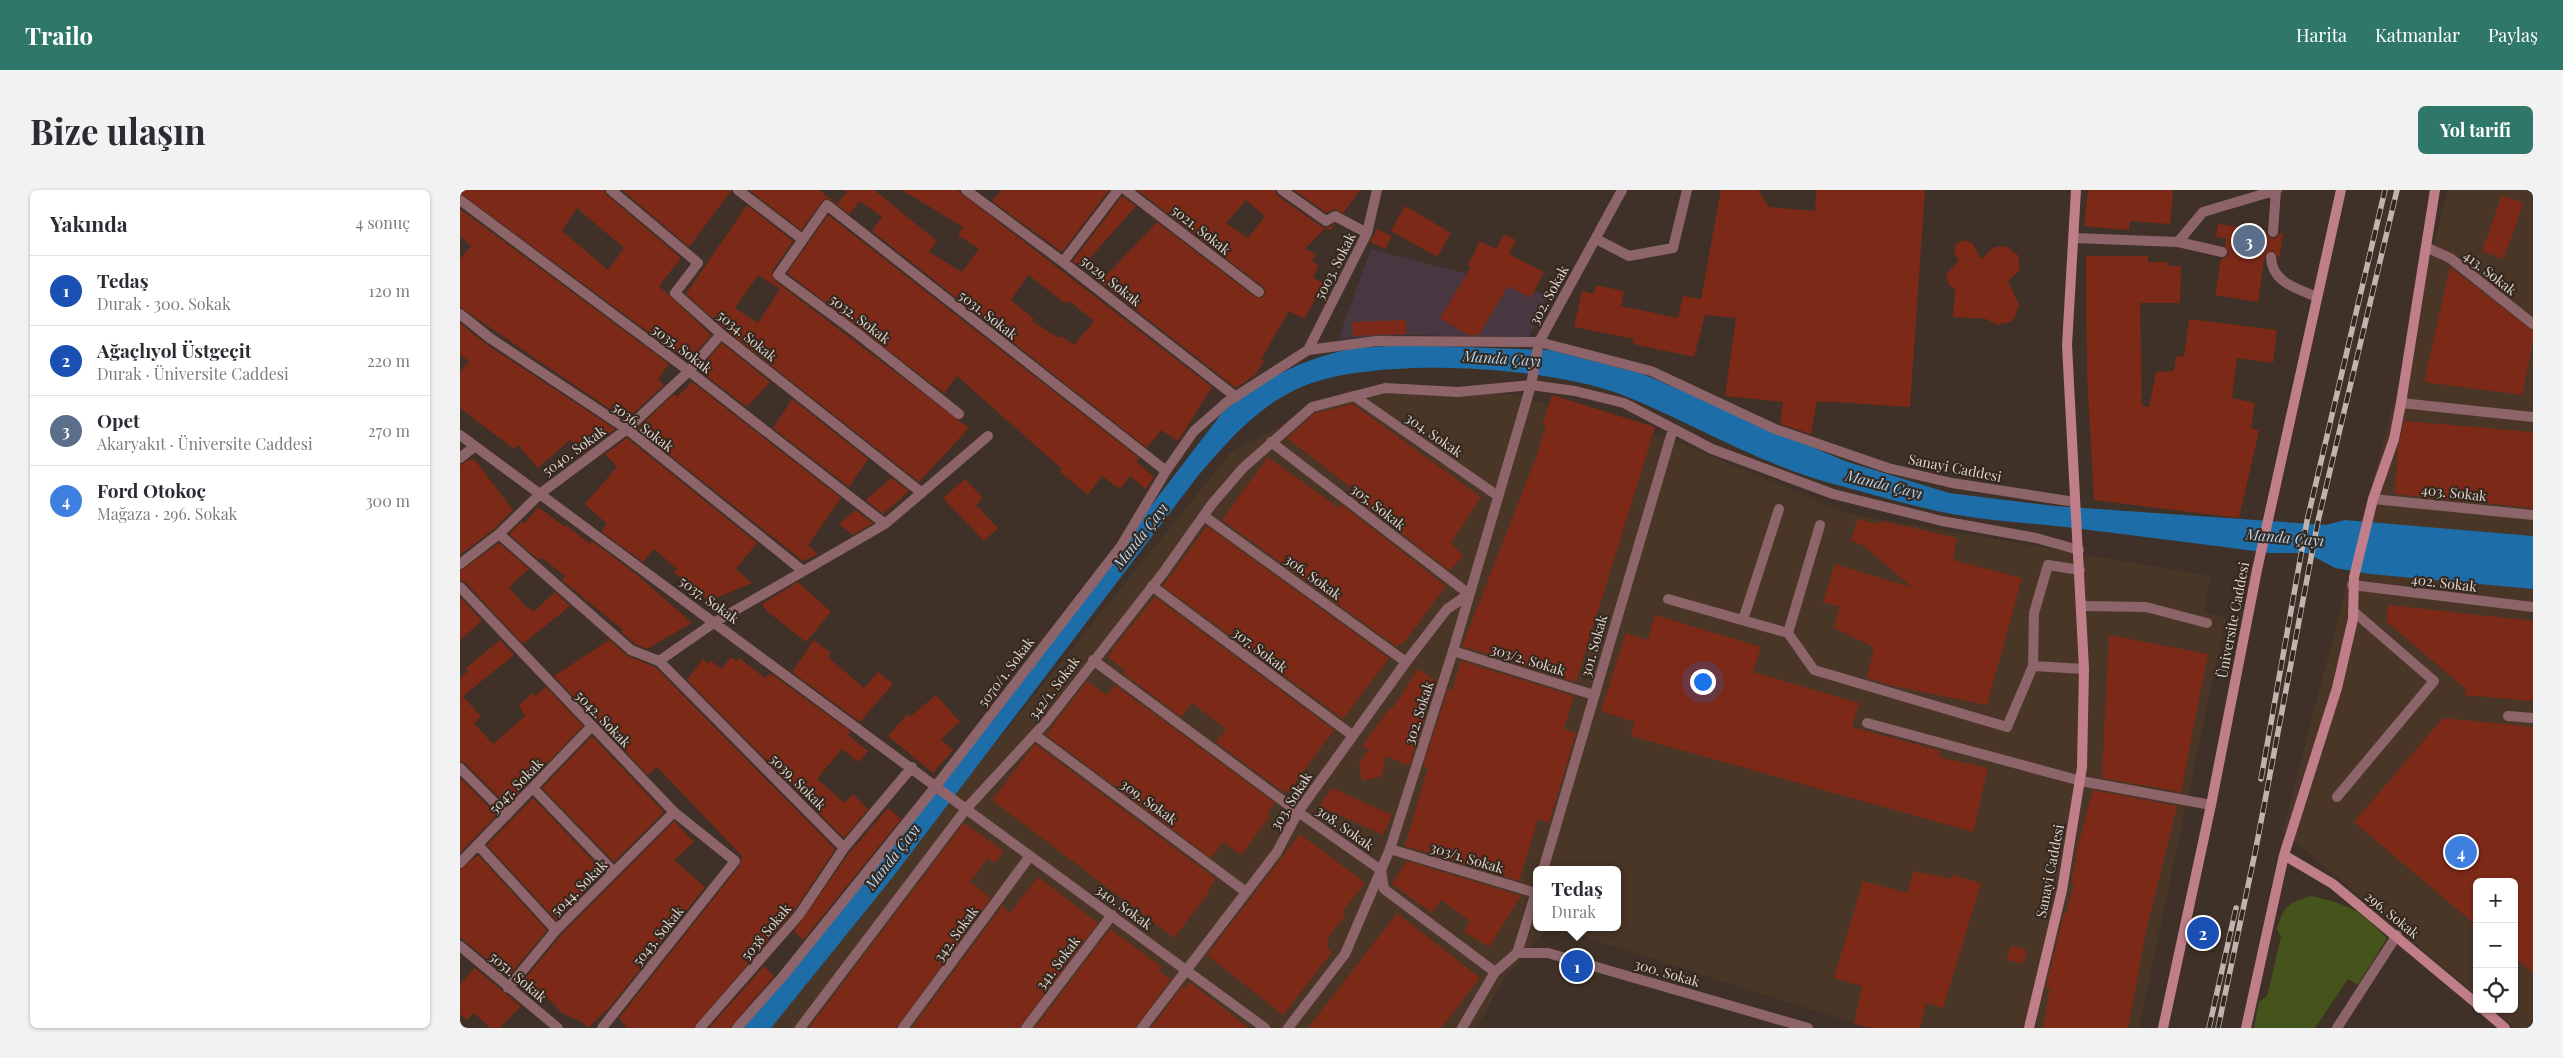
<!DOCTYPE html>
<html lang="tr">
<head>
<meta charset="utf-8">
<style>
  :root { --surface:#fff; --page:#f2f2f3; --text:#2b2b33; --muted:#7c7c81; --line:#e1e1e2; --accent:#2f7768 }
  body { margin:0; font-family:"Playfair Display",serif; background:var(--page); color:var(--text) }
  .controls { position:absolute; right:15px; bottom:15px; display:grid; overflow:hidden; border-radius:8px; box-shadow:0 1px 4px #0004 }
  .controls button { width:45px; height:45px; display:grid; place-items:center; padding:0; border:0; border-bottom:1px solid var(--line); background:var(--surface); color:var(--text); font:25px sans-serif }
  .you { position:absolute; left:1242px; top:491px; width:18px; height:18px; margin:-12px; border:4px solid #fff; border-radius:50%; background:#1a73e8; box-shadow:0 0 0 8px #1a73e833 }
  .badge { display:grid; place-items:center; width:32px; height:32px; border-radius:50%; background:var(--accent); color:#fff; font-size:16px; font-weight:700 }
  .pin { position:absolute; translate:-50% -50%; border:2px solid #fff; box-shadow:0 1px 5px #0006 }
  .popup { position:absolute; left:1073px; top:676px; width:88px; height:65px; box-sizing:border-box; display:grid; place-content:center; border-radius:8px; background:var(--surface); filter:drop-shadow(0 1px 4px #0005); font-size:16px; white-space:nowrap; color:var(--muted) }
  .popup b { font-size:19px; color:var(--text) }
  .popup::after { content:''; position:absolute; left:50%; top:100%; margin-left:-10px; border:10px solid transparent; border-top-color:var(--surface) }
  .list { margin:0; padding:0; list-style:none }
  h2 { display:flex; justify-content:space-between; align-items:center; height:65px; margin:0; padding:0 20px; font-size:21px }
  h2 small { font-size:16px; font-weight:400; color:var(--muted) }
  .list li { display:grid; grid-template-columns:32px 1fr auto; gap:15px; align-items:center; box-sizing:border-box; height:70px; padding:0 20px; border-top:1px solid var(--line) }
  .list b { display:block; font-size:19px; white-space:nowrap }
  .list p { margin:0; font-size:16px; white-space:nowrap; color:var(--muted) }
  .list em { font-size:16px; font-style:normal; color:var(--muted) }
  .icon { flex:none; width:28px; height:28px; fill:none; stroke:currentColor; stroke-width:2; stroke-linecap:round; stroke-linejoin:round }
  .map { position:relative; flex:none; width:2073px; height:838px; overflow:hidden; border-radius:8px }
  header { display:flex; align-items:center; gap:30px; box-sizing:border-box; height:70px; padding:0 25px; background:var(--accent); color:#fff }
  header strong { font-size:24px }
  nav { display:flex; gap:28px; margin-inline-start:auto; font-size:18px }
  .intro { display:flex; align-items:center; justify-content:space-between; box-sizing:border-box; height:120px; padding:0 30px }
  h1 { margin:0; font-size:35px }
  .button { padding:12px 22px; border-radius:8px; background:var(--accent); color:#fff; font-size:18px; font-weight:700 }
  main { display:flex; gap:30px; padding:0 30px }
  aside { flex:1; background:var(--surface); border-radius:8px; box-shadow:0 1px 4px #0004 }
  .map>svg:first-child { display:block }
  .built { fill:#493627 }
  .education { fill:#483640 }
  .green { fill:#45541a }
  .water { fill:#1d6da8 }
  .building { fill:#7c2918; fill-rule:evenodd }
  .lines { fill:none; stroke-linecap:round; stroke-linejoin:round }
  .service { stroke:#8d646a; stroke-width:10 }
  .minor { stroke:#8d646a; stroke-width:10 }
  .tertiary { stroke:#8d646a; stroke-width:10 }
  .secondary { stroke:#bf7e88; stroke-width:10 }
  .rail-casing { stroke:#bfb5ae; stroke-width:5.5 }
  .rail { stroke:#34271d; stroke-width:4; stroke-dasharray:11; stroke-linecap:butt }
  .labels { text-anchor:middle; stroke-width:4; stroke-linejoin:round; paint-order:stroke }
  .street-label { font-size:14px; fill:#ddd4cd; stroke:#34271d }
  .water-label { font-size:15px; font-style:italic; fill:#b0d4f5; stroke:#34271d }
</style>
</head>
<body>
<header>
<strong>Trailo</strong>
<nav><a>Harita</a><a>Katmanlar</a><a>Paylaş</a></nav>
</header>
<div class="intro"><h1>Bize ulaşın</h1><a class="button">Yol tarifi</a></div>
<main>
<aside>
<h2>Yakında<small>4 sonuç</small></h2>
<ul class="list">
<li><span class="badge" style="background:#1a4fb4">1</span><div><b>Tedaş</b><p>Durak · 300. Sokak</p></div><em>120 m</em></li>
<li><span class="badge" style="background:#1a4fb4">2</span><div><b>Ağaçlıyol Üstgeçit</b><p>Durak · Üniversite Caddesi</p></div><em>220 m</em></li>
<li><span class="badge" style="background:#5c6f8a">3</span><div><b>Opet</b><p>Akaryakıt · Üniversite Caddesi</p></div><em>270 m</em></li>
<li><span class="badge" style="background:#3f7fe0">4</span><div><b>Ford Otokoç</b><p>Mağaza · 296. Sokak</p></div><em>300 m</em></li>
</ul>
</aside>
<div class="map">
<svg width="2073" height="838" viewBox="0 0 2073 838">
  <rect width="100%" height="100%" fill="#3f3127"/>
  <path class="built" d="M1988,0h85v838h-18l-23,-19h22v-127h-37v114l-194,-165z
    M887,201l165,3 166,48 170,72 363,62 -7,37 22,4 -87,411h-270l-316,-101h64v-57h-80v57h10l-45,55 -25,46h-712l467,-577z"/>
  <path class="education" d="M911,59l177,46 -19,42 -123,-2 -68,4z"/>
  <path class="green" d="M1851,706c38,8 48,14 76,42l-29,47 -10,-6 -33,49h-61l5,-26 8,-6 14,-59 -4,-8c6,-22 11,-26 34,-33z"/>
  <path class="water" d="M938,155l152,5 93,24 202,87 104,32 106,13 271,19 19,-5 188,16v53l-163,-15 -35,-6 -28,-15h-38c-68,-9 -136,-18 -204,-26 -37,-4 -76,-6 -113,-13 -37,-7 -74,-18 -111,-28 -78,-19 -147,-63 -221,-92 -74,-28 -248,-39 -321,-6 -42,19 -72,54 -102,89l-305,401 -121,150h-28l134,-164 345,-451c33,-30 75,-51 119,-62 18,-4 38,-4 57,-6z"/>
  <path class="building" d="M0,0h144l3,5 74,63 -22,28 52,49 -20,23 -11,-9 -3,4 -217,-160zM117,18l47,40 -16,22 -46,-39z
    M162,0h109v1l-42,56z
    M289,0h70l18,14 10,-12 -3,-2h30l63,51 -8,11 33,20 17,-23 -21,-14 5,-8 -61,-37h55l255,197 -34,54 -17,-11 -14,18 -275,-217 10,-14 -22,-16 -11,13 -18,-14 -7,-1 -23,31zM568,85l38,29 3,-3 25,20 -20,24 -13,-9 -2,2 -27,-17 2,-2 -23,-19z
    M542,0h107l-47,62 -70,-51z
    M677,0h138l3,6 44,31 4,1 9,-4 -5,6 -5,-2 -20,21 11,5 -4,8 7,3 -6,13 11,5 -20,36 -15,-8 -28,48 3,2 -9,14 -19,13 -136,-106 57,-60 98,75 6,1 5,-5 -3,-6zM786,10l19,16 -17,22 -22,-15z
    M834,0h66l-17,23 -9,-4 -8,4z
    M1261,0h37l11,17 46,4 1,-21h109l-15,217 -93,-6 -6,33 -31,-10 3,-22 -58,-6 11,-78 -31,-3 -11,42 -61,-13 1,-5 -60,-12 8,-36 12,3 2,-9 28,6 -3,15 57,12 5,-22 18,3z
    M1628,0h85l-3,34 -40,-3 -1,9 -45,-4z
    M2042,5l22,8 -21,56 -21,-8z
    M662,6l14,10 -55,62 -8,-7z
    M287,15l46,36 -21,30 2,9 195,148 -50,54 -194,-153 -39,-35zM298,85l22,14 -22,34 -23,-15z
    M945,16l46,27 -14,24 -46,-26z
    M0,19l209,155 -11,15 6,6 -38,35 -166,-113v-48l11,-13 -11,-10z
    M368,25l311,243 -2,3 2,3 15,13 -8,12 -16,-13 -10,13 -18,-13 -14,19 -28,-23 2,-3 -105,-93 -13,17 -157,-120z
    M1758,34l48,7 1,4 5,4 4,-1 4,-5 3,1 -4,25 -6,-9 -8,4 -7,48 -43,-7 6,-36 6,-2 2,-4 -4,-7 1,-8 -10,-1z
    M917,39l15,7 -7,13 -15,-7z
    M1044,44l12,6 -7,14 35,18 -13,26 -23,-12 -29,49h-11l-28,-17 31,-51 -3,-2 12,-24 16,8z
    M1505,50l8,4 8,15 12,-11 7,-2 7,1 11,8 2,14 -12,13 11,22 -4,13 -5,5 -13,3 -11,-6 -33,-2 2,-28 -6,-4 -3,-11 13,-13 -5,-8 2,-9z
    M1626,66h62v6h19v4h14l-1,37h-40l2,103 7,1 7,-35 18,-1 2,-15 8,1 5,-38 88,11 -4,33 -36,-5 -5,40 23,5 -4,25 8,3 -20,87 -145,-18 -7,-127z
    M1990,77l83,64v10l-11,54 -98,-13z
    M946,130v14l-53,2 -1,-14z
    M0,133l26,21 129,85 -30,23 -15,-12 -32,28 -20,-23 -4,4 -54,-41v-36l9,-11 -9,-6z
    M262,153l48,39 -23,25 -46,-35 3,-2 -3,-3z
    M232,192l149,116 -33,47 10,9 -15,7 -166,-132 37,-35 3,3z
    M1092,205l103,32 -79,255 -114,-36 75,-191 9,-30 -3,-1z
    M332,209l76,60 -19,28 -76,-59z
    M893,214l128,93 -30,46 12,12 -13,16 -101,-78 4,-4 -66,-51 28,-25z
    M1944,231l129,11v76l-138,-14 3,-46z
    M167,248l130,105 -21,26 16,14 -43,18 -35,-29 3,-3 -23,-20 -11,13 -42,-31 6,-7 -22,-20 32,-37 -12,-13z
    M808,267l71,51 2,-4 105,82 -44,59 -2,-2 -3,4 -175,-127z
    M10,269l2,2 2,-2 39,51 -19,19 -34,26v-90z
    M431,288l18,13 -26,23 -17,-14z
    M505,289l18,19 -7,7 22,23 -14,13 -41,-43z
    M78,317l27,20 1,-2 24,19 2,-3 44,33 56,49 -45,26 -12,-5 -14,-12 2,-2 -61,-50 3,-4 -23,-18 -3,2 -30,-26 13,-13 2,3z
    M395,320l18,13 -20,12 -14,-11z
    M1398,329l19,5 6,-3 74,17 -4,22 69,18 -35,127 -94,-19 -26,-8 7,-31 -40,-19 6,-21 -17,-5 12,-38 78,24 -48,-41 -14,-7z
    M747,336l182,132 -46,61 -180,-133z
    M39,353l30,26 -20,18 19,22 2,-2 3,5 22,-20 15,14 -47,38 -58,-62 -5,-2v-9z
    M338,392l33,30 -25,30 -38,-30 -6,-8z
    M0,407l22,24 -22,19z
    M695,407l179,133 -46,62 -3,-2 -2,2 -67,-50 10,-13 -34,-26 -11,14 -58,-44 2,-3 -17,-13 7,-11z
    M1928,415l145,16v80l-70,-6 4,-5 -81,-69z
    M1195,425l106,32 -8,25 106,31 -7,24 89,24 -2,6 49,11 -15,64 -342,-96 4,-14 -34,-11 25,-78 22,7z
    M1649,445l99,19 -27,138 -79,-14z
    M40,450l14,15 -51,41 18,21 -7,6 19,21 32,-28 -6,-11 14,-12 2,3 11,-9 37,39 -76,79 -42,-42 -5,-2v-83l8,-7 -2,-3z
    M149,450l19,16 27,11 180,182 -41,62 -101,117h-66l-8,-10 121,-153 2,-9 -85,-89 -9,8 -94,-99z
    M354,450l17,13 -3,4 36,31 14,-16 15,12 -33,38 -68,-50z
    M271,467l5,4 3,-3 26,20 5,-5 81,59 -3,3 20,16 -9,11 -17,-13 -25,30 28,24 8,-9 15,15 -24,29 -157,-158 16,-21 5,5 2,-4 11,9z
    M1001,471l113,35 -10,33 12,4 -27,90 -11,-4 -19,62 -114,-35 23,-78 -5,-2 25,-77 4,2z
    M958,479l18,12 -27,85 -23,-10 -3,17 -3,4 -18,4 -3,-18 10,-14 -7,-3 28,-38 2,1z
    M627,491l20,14 8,-10 160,118 -8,11 3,2 -29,39 -18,-13 -12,16 -165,-123z
    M476,505l24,27 -19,17 12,11 -20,23 -45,-37 19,-22 3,3z
    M1983,528l90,9v246l-19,-16v-75h-37v44l-123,-104z
    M132,546l72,76 -50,50 -72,-74z
    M575,554l181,135 -8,11 2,1 -36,47 -182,-138z
    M0,588l37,37 -37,38z
    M872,598l60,27 -9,20 -64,-29z
    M1633,600l84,16 -31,125 -18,97h-85l7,-40 -4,-1 18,-74 2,1 8,-30 -3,-1 6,-26h-2z
    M73,608l71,74 -48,48 -69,-75z
    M428,618l13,11 -98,121 -9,-9 56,-79z
    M214,631l20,21 -20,18 31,27 -95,120 -22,21 -6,-6 -20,-9 -21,-22 -8,7 -14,-12 42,-51z
    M504,633l40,28 -9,12 -7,-5 -18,24 21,16 -95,130h-87z
    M840,644l65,49 -23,29 4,3 -17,21 -2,11 5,5 -49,63 -76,-60z
    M18,665l69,75 -39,47 -48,-40v-67z
    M947,671l108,33 6,2 -32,51 -25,-15 6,-11 -29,-21 -9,13 -40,-29z
    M1454,681l38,8 1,-4 28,8 -38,125 -17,-5 -6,25h-48l-18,-4 8,-38 -28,-8 29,-97 44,12z
    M578,687l60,46 -79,105h-107l90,-122 8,7z
    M937,723l83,65 -11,14 -28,36h-133z
    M650,739l52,38 -3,4 12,8 -36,49h-100z
    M1551,756l16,4 -4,14 -16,-4z
    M304,776l10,10 -44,52h-21z
    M15,778l46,38 -21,22h-10l-16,-15 -7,7 -7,-6v-30z
    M729,792l32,24 28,22h-98l31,-41 2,2z"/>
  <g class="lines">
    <path class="service" d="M1813,42l3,-42
      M1614,48l104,4 25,-30 74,-22
      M1136,49l33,17 44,-8 14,-58
      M1718,52l44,10
      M1968,58l22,10 83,66
      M1811,67c1,26 26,31 46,40
      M894,206l144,100
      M1941,213l132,14
      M744,326l202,146
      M1620,380l-32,-5 -14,48 -1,53 51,3
      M692,396l200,149
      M1208,409l120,34 26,37 193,57 26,-61
      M1622,416l64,1 61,16
      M1283,430l36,-111
      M1328,443l32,-108
      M993,461l141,44
      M633,470l205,152 83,58 3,19 111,83
      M2048,526l25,2
      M1407,533l214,58 130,24
      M575,545l211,157
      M1877,607l97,-116 -81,-70
      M506,619l299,219
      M930,659l146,44
      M443,838l127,-172
      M566,838l86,-113
      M682,838l135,-176 21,-40 108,-150 41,-53 22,-15 -198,-152"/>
    <path class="minor" d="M151,0l87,73 -23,30 46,41 201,159
      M278,0l64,49
      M506,0l97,72 173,135
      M666,0l133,102
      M822,0l44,31 9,-5 32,17
      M0,10l229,171 196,153
      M603,72l55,-72
      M0,124l30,24 137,91 176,142
      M848,160l59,-117 10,-43
      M499,224l-101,-80 -80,-59 49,-70 339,266
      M0,245l506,374
      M0,268l15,-12
      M1913,309l160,16
      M39,344l132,116 28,11 185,187 68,-81
      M0,374l39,-30 42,-41 86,-64 62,-58 32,-37
      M1892,395l181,22
      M0,397l214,225 61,49 -133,167
      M199,471l56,-39 170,-98 103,-88
      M0,578l47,47
      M73,598l81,84
      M18,655l78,85
      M0,673l131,-136
      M1083,680l130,-441
      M0,756l98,82
      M1057,763l20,-64
      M48,798l48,-58 118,-118
      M240,838l99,-113 45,-67
      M277,838l47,-53 152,-189 185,-240 45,-75 28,-40 33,-29 81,-52 69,-9 162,1 112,29 124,58 113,39 64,15 123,19
      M340,838l166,-219 81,-88 116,-148 49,-69 31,-36 69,-61 73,-19 73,4 73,-7 44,6 49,12 88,46 121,45 109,27 94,17 43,12
      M1877,838l60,-93"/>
    <path class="tertiary" d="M828,838l57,-74 45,-105 63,-198 78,-266 8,-43 83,-152
      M1002,838l33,-56 22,-19h31l260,75"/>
    <path class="secondary" d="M1824,665l49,29 144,120
      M2023,819l22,19
      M1569,838l33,-138 20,-123 2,-98 -17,-324 9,-155
      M1703,838l48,-223 46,-235 84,-380
      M1786,838l38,-173 53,-167 16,-69 1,-42 19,-78 21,-60 7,-36 34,-213"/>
    <defs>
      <path id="rail" d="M1801,589l46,-258 78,-331
        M1749,838l27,-120
        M1758,838l38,-180 62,-327 79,-331"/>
    </defs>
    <use href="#rail" class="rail-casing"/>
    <use href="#rail" class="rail"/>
  </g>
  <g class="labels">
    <g class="street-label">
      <text transform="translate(741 40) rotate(38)" y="5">5021. Sokak</text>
      <text transform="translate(875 76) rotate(-63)" y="5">5003. Sokak</text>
      <text transform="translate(2030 83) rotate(38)" y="5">413. Sokak</text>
      <text transform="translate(651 91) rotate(38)" y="5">5029. Sokak</text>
      <text transform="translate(1089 105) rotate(-61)" y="5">302. Sokak</text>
      <text transform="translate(528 125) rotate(38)" y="5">5031. Sokak</text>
      <text transform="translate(400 129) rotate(37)" y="5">5032. Sokak</text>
      <text transform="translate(287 146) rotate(39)" y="5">5034. Sokak</text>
      <text transform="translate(222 159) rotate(37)" y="5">5035. Sokak</text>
      <text transform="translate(183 237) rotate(37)" y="5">5036. Sokak</text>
      <text transform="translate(974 245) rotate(35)" y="5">304. Sokak</text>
      <text transform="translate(114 261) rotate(-36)" y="5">5040. Sokak</text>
      <text transform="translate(1495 278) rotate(11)" y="5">Sanayi Caddesi</text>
      <text transform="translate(1994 303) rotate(6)" y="5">403. Sokak</text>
      <text transform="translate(918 317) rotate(38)" y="5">305. Sokak</text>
      <text transform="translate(853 387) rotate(36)" y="5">306. Sokak</text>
      <text transform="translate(1984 393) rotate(7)" y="5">402. Sokak</text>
      <text transform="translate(249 410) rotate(36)" y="5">5037. Sokak</text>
      <text transform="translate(1773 430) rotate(-79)" y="5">Üniversite Caddesi</text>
      <text transform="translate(1134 456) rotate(-74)" y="5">301. Sokak</text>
      <text transform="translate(800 460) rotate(37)" y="5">307. Sokak</text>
      <text transform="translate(1068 470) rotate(17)" y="5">303/2. Sokak</text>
      <text transform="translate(546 482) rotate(-53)" y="5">5070/1. Sokak</text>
      <text transform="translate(594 498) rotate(-53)" y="5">342/1. Sokak</text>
      <text transform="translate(959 523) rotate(-72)" y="5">302. Sokak</text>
      <text transform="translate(143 529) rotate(46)" y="5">5042. Sokak</text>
      <text transform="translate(338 592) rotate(45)" y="5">5039. Sokak</text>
      <text transform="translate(56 596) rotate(-46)" y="5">5047. Sokak</text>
      <text transform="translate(831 611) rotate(-58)" y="5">303. Sokak</text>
      <text transform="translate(689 612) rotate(36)" y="5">309. Sokak</text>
      <text transform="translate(885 638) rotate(35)" y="5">308. Sokak</text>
      <text transform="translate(1007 668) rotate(17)" y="5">303/1. Sokak</text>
      <text transform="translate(1590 681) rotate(-79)" y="5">Sanayi Caddesi</text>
      <text transform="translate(119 698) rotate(-45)" y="5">5044. Sokak</text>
      <text transform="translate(664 717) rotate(36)" y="5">340. Sokak</text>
      <text transform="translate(1932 725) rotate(39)" y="5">296. Sokak</text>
      <text transform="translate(306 742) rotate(-50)" y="5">5038 Sokak</text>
      <text transform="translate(496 744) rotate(-54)" y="5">342. Sokak</text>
      <text transform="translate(198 746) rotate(-51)" y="5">5043. Sokak</text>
      <text transform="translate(598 773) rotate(-53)" y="5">341. Sokak</text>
      <text transform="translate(1207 783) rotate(16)" y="5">300. Sokak</text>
      <text transform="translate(58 787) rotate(40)" y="5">5051. Sokak</text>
    </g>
    <g class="water-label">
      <text transform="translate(1042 169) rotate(4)" y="5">Manda Çayı</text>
      <text transform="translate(1424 295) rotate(14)" y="5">Manda Çayı</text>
      <text transform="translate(681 346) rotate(-52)" y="5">Manda Çayı</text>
      <text transform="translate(1825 348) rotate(5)" y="5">Manda Çayı</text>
      <text transform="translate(433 667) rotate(-52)" y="5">Manda Çayı</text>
    </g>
  </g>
</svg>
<div class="controls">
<button>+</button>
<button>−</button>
<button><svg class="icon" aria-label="locate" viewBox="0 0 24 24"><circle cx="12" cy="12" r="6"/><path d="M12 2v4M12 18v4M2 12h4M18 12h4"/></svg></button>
</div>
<div class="you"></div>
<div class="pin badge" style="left:1117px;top:776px;background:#1a4fb4">1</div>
<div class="popup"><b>Tedaş</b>Durak</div>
<div class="pin badge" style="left:1743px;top:743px;background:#1a4fb4">2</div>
<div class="pin badge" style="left:1789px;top:51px;background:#5c6f8a">3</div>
<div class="pin badge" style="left:2001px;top:662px;background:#3f7fe0">4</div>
</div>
</main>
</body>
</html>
